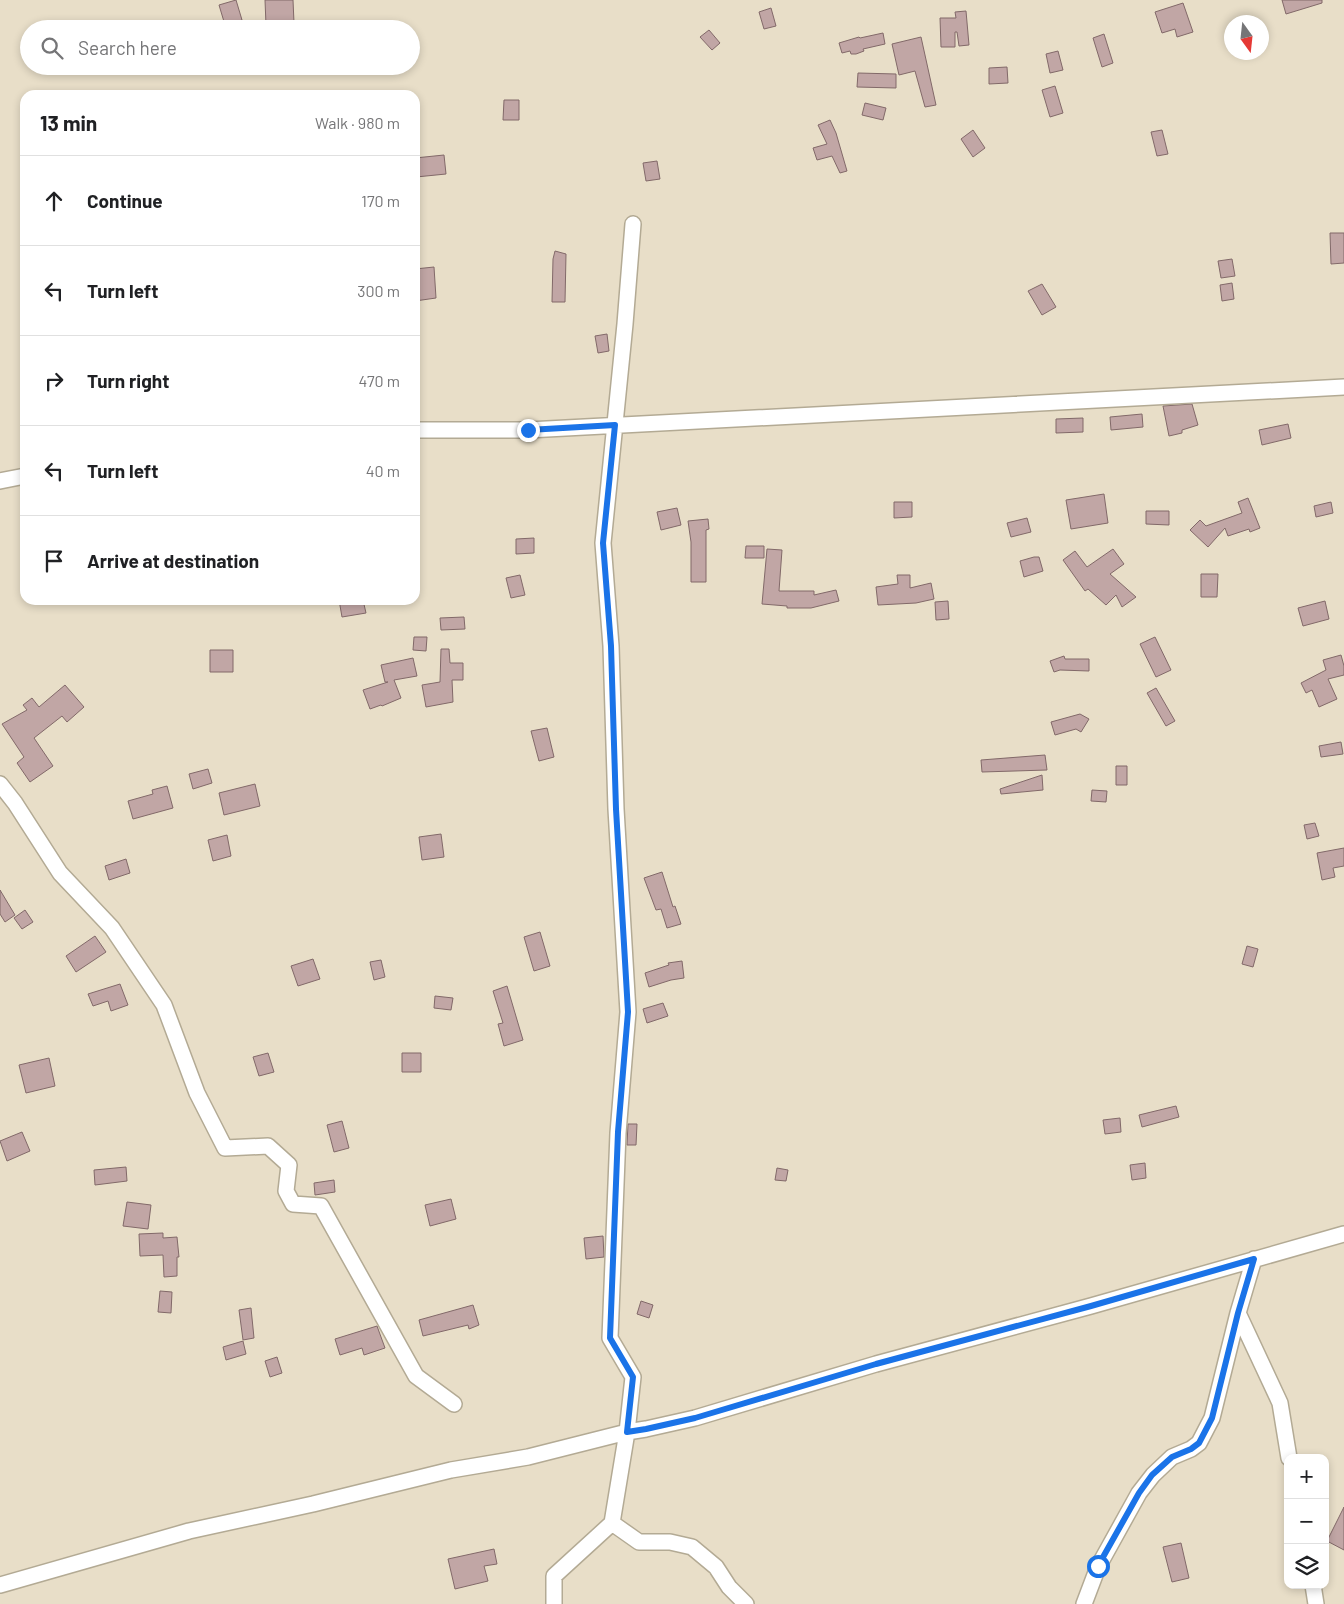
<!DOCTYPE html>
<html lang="en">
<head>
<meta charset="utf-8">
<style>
  :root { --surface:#fff; --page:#f6f6f6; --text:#202124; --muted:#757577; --line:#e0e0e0 }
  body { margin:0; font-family:Barlow,sans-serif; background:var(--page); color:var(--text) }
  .controls { position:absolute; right:15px; bottom:15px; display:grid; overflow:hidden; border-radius:10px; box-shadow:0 2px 8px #0003 }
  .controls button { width:45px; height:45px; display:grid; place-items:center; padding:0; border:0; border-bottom:1px solid var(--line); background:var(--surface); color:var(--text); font:25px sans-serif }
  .compass { position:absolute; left:1224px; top:15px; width:45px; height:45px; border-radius:50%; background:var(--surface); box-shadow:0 2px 8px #0003; rotate:165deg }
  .stop { position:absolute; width:15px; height:15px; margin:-11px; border:4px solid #1a73e8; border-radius:50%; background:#fff }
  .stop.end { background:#1a73e8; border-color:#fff; box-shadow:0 1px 5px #0008 }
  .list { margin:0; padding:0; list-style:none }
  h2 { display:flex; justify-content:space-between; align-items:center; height:65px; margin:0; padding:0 20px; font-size:21px }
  h2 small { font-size:16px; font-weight:400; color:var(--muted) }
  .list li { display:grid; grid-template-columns:32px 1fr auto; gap:15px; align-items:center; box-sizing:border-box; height:90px; padding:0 20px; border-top:1px solid var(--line) }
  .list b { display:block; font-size:19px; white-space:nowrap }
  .list em { font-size:16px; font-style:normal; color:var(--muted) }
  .icon { flex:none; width:28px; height:28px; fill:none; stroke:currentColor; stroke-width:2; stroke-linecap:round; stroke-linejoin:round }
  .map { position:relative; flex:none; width:1344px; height:1604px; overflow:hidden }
  .search { position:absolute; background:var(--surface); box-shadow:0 2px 8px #0003; left:20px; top:20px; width:400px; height:55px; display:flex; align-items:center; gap:12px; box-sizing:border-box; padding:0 18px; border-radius:28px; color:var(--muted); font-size:19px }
  .panel { position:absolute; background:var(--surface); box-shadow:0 2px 8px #0003; left:20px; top:90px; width:400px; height:515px; border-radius:15px }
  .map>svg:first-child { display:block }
  .building { fill:#c1a6a5; stroke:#826969 }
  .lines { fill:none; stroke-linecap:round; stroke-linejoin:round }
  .minor-casing { stroke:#b3aa94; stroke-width:18 }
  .minor { stroke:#fff; stroke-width:15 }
  .route { stroke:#1a73e8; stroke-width:6 }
</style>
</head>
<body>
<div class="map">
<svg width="1344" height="1604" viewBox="0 0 1344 1604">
  <rect width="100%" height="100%" fill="#e8dec8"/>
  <path class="building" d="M236,0l6,20 -17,5 -6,-20z
    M265,0h28l1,23 -28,2z
    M1282,0h40v3l-36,11z
    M1183,3l10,29 -16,5 -2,-8 -13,4 -7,-21z
    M771,8l5,18 -12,3 -5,-17z
    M966,11l3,34 -10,1 -2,-14h-2v15h-14l-1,-29h16l-1,-6z
    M709,30l11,13 -8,7 -12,-13z
    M883,33l2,11 -22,5 1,2 -8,3h-5l-1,-3 -8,2 -3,-10 20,-6 1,1z
    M1104,34l9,29 -11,4 -9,-29z
    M921,37l15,68 -11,2 -10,-36 -16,4 -7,-31z
    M1058,51l5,19 -13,3 -4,-19z
    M1007,67l1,16 -19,1v-16z
    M858,73l38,1v14l-39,-1z
    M1055,86l8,27 -13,4 -8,-27z
    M504,100h15v20h-16z
    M865,103l21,5 -3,12 -21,-5z
    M830,120l6,13 11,38 -7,2 -8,-17 -15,4 -4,-12 14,-4 -9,-19z
    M973,130l12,18 -12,9 -12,-18z
    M1162,130l6,24 -11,2 -6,-24z
    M444,155l2,19 -30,3 -1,-19z
    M657,161l3,18 -14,2 -3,-18z
    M1330,233h14v30l-13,1z
    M555,251l11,3 -1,48h-13l1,-43z
    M1232,259l3,17 -14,2 -3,-17z
    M434,267l2,31 -21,3v-32z
    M1232,283l2,16 -12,2 -2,-16z
    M1042,284l14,23 -14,8 -14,-24z
    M607,334l2,17 -11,2 -3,-17z
    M1192,404l6,21 -16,5v3l-13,3 -6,-30z
    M1142,414l1,13 -32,3 -1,-13z
    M1083,418v14l-27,1v-14z
    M1288,424l3,14 -29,7 -3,-15z
    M1104,494l4,29 -37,6 -5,-29z
    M1248,498l12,30 -10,4 -1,-3 -21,7 -3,-8 -17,19 -18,-17 10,-10 6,6 36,-13 -4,-11z
    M894,502h18v15l-18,1z
    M1331,502l2,11 -17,4 -2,-11z
    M677,508l4,17 -20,5 -4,-18z
    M1146,511h23v14l-23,-1z
    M1027,518l4,14 -20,5 -4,-14z
    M708,519l1,10 -3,1v52h-15v-40l-3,-21z
    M534,538v15l-18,1v-15z
    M746,546h18v12h-19z
    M767,549l15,1 -3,41h35v4l22,-5 3,11 -28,7h-24v-2l-25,-2z
    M1113,549l11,15 -14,10 26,23 -14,10 -6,-12 -10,10 -18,-16 -3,2 -22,-31 12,-9 12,16z
    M1034,557h5l4,14 -19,6 -4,-16z
    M1201,574h17l-1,23h-16z
    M520,575l5,20 -14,3 -5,-20z
    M897,575h13v13l21,-5 3,16 -18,4 -38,2 -2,-18 22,-3z
    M339,600h24l3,13 -24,4z
    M948,601l1,18 -13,1 -1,-18z
    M1325,601l4,18 -26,7 -5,-18z
    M464,617l1,12 -24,1 -1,-12z
    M414,637h13l-1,14 -13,-1z
    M1155,637l16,33 -15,7 -16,-33z
    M441,649h8l1,14h13v17h-11l1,22 -27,5 -4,-22 18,-3z
    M210,650h23v22h-23z
    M1341,655l3,11v9l-16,4 9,20 -18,8 -7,-17 -6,3 -5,-10 25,-13 -3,-10z
    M1064,656l1,3h24v12l-29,-1 -6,2 -4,-11z
    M413,658l4,18 -23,4 7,18 -19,8 -1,-1 -11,4 -7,-19 25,-8h-3l-4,-17z
    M65,685l19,22 -17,15 -5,-6 -28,22 19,28 -23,16 -13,-19 7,-6 -22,-33 25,-14 -4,-5 9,-7 7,9z
    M1156,688l19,33 -9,5 -19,-33z
    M1080,714l9,5 -8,13 -5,-3 -21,6 -4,-13z
    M547,728l7,29 -15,4 -8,-30z
    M1341,742l2,12 -22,3 -2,-11z
    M1045,755l2,15 -65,2 -1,-12z
    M1116,766h11v19h-11z
    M208,769l4,14 -19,6 -4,-15z
    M1042,775l1,15 -42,4 -1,-5z
    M255,784l5,22 -36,9 -5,-22z
    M167,786l6,22 -40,11 -5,-18 25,-7 -1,-4z
    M1092,790l15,1 -1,11 -15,-1z
    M1315,823l4,13 -12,3 -3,-14z
    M441,834l3,23 -22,3 -3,-23z
    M227,835l4,21 -18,5 -5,-21z
    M1344,848v18l-11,2 2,9 -13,3 -5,-27z
    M126,859l4,14 -21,7 -4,-14z
    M662,872l11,35 2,-1 6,18 -14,4 -6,-19 -5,1 -12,-32z
    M0,890l15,25 -10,7 -5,-8z
    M25,910l8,12 -11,7 -8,-11z
    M540,932l10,34 -16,5 -10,-34z
    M95,936l11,16 -30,20 -10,-16z
    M1247,946l11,3 -5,18 -11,-3z
    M313,959l7,20 -22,7 -7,-20z
    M381,960l4,17 -11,3 -4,-18z
    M682,961l2,17 -13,2 -22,7 -4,-14 24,-8 -1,-2z
    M120,984l8,21 -17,6 -3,-10 -15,5 -5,-12z
    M507,986l16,54 -19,6 -6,-22 5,-1 -10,-32z
    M435,996l18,2 -2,12 -17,-2z
    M663,1003l5,13 -21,7 -4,-14z
    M268,1053l6,19 -15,4 -6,-19z
    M402,1053h19v19h-19z
    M49,1058l6,28 -29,7 -7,-28z
    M1176,1106l3,11 -37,10 -3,-12z
    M1120,1118l1,14 -16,2 -2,-14z
    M342,1121l7,27 -15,4 -7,-27z
    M628,1124h9l-1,21h-9z
    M22,1132l8,19 -23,10 -7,-20z
    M1145,1163l1,15 -14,2 -2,-15z
    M126,1167l1,14 -32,4 -1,-15z
    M777,1168l11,2 -2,11 -11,-1z
    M334,1180l1,12 -20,3 -1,-12z
    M451,1199l5,20 -26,7 -5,-21z
    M127,1202l24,3 -3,24 -25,-3z
    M163,1233v5l14,-1 2,20h-2v19l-13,1 -1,-22 -23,1 -1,-22z
    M603,1236l1,21 -18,2 -2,-21z
    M160,1291l12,1 -1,21 -13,-1z
    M641,1301l12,4 -4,13 -12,-4z
    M473,1305l6,20 -10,4 -1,-4 -45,11 -4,-16z
    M251,1308l3,30 -11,2 -4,-30z
    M377,1326l8,22 -21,7 -2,-7 -22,7 -5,-16z
    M243,1341l3,13 -20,6 -3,-13z
    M277,1357l5,16 -12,4 -5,-16z
    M1344,1507v43l-17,-9z
    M1181,1543l8,35 -17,4 -9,-35z
    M494,1549l3,15 -13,2 4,15 -33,8 -7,-30z"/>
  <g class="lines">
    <defs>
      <path id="minor" d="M415,430h113l816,-43
        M0,481l25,-5
        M0,784l15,19 45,70 52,55 52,77 33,88 28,55 43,-2 21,19 -3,26 7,13 28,2 95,170 38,28
        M1238,1313l42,90 9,55
        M612,1523l15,-91 6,-55 -23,-39 8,-205 10,-121 -12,-203 -5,-163 -8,-103 22,-219 8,-100
        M0,1585l189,-54 124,-27 138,-34 77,-13 99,-25 19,-3 49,-11 181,-54 215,-58 253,-72
        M1313,1585l3,19
        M554,1604v-28l58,-53 27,19h31l22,5 24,20 13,20 17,17
        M1084,1604l14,-37 41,-74 14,-18 19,-18 19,-8 8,-6 13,-25 26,-105 16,-54"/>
    </defs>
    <use href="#minor" class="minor-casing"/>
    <use href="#minor" class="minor"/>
  </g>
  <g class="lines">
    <path class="route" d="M528,430l87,-5 -12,118 8,103 5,163 12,203 -10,120 -8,206 23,39 -6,55 19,-3 49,-11 181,-54 215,-58 163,-47 -16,54 -26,105 -13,25 -8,6 -19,8 -20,18 -13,18 -41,73"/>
  </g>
</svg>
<div class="controls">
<button>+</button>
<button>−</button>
<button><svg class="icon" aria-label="layers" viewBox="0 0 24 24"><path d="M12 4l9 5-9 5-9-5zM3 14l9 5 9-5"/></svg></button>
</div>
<svg class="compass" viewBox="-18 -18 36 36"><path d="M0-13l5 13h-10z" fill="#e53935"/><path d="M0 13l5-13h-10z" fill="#757577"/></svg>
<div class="stop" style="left:1098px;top:1566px"></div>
<div class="stop end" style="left:528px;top:430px"></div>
<div class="search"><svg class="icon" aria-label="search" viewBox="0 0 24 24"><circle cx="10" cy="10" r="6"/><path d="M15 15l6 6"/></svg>Search here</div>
<section class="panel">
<h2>13 min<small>Walk · 980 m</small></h2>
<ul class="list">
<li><svg class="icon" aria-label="ahead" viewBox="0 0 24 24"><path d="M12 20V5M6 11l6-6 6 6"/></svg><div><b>Continue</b></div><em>170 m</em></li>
<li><svg class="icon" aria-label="left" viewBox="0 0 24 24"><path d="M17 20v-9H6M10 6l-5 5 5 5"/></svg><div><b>Turn left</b></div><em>300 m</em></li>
<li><svg class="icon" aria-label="right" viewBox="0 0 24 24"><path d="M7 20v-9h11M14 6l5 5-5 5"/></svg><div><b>Turn right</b></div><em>470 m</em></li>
<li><svg class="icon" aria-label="left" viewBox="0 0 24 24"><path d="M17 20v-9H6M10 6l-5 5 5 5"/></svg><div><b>Turn left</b></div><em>40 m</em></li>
<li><svg class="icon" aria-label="arrive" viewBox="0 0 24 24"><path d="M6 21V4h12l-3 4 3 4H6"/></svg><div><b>Arrive at destination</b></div></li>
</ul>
</section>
</div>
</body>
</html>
